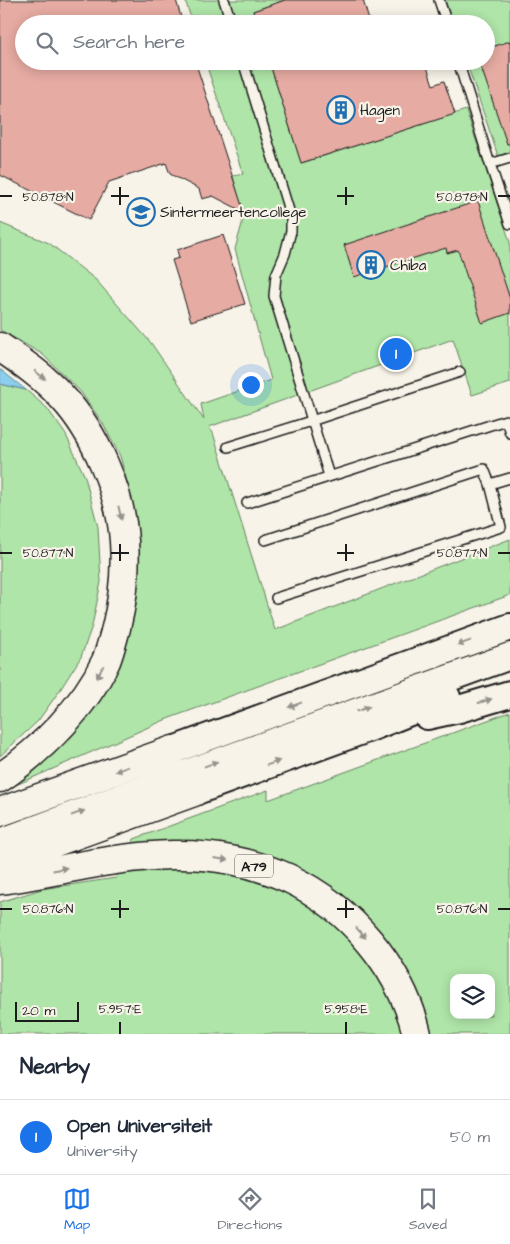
<!DOCTYPE html>
<html lang="en">
<head>
<meta charset="utf-8">
<style>
  :root { --surface:#fff; --page:#f2f2f3; --text:#1f2937; --muted:#747a83; --line:#e0e1e3; --accent:#1a73e8 }
  body { margin:0; font-family:"Architects Daughter",sans-serif; background:var(--page); color:var(--text) }
  .controls { position:absolute; right:15px; bottom:15px; display:grid; overflow:hidden; border-radius:10px; box-shadow:0 2px 12px #0003 }
  .controls button { width:45px; height:45px; display:grid; place-items:center; padding:0; border:0; border-bottom:1px solid var(--line); background:var(--surface); color:var(--text); font:25px sans-serif }
  .scale { position:absolute; left:15px; bottom:12px; width:64px; box-sizing:border-box; padding-left:5px; border:2px solid #1c1c1c; border-top:0; font-size:14px; line-height:18px; white-space:nowrap; color:#1c1c1c; -webkit-text-stroke:4px #f7f3e8; paint-order:stroke }
  .you { position:absolute; left:250px; top:384px; width:18px; height:18px; margin:-12px; border:4px solid #fff; border-radius:50%; background:#1a73e8; box-shadow:0 0 0 8px #1a73e833 }
  .badge { display:grid; place-items:center; width:32px; height:32px; border-radius:50%; background:var(--accent); color:#fff; font-size:16px; font-weight:700 }
  .pin { position:absolute; translate:-50% -50%; border:2px solid #fff; box-shadow:0 1px 5px #0006 }
  .list { margin:0; padding:0; list-style:none }
  h2 { display:flex; justify-content:space-between; align-items:center; height:65px; margin:0; padding:0 20px; font-size:21px }
  h2 small { font-size:16px; font-weight:400; color:var(--muted) }
  .list li { display:grid; grid-template-columns:32px 1fr auto; gap:15px; align-items:center; box-sizing:border-box; height:75px; padding:0 20px; border-top:1px solid var(--line) }
  .list b { display:block; font-size:19px; white-space:nowrap }
  .list p { margin:0; font-size:16px; white-space:nowrap; color:var(--muted) }
  .list em { font-size:16px; font-style:normal; color:var(--muted) }
  .icon { flex:none; width:28px; height:28px; fill:none; stroke:currentColor; stroke-width:2; stroke-linecap:round; stroke-linejoin:round }
  .map { position:relative; flex:none; width:510px; height:1034px; overflow:hidden }
  .search { position:absolute; background:var(--surface); box-shadow:0 2px 12px #0003; left:15px; right:15px; top:15px; height:55px; display:flex; align-items:center; gap:12px; box-sizing:border-box; padding:0 18px; border-radius:28px; color:var(--muted); font-size:19px }
  .sheet { height:140px; background:var(--surface) }
  nav { display:flex; justify-content:space-around; align-items:center; box-sizing:border-box; height:70px; border-top:1px solid var(--line); background:var(--surface); font-size:14px; color:var(--muted) }
  nav a { display:grid; justify-items:center; gap:2px }
  nav .on { color:var(--accent) }
  .map>svg:first-child { display:block }
  .green { fill:#afe5a8; stroke:#668062; fill-rule:evenodd }
  .water { fill:#8cceed; stroke:#5f8799 }
  .building { fill:#e6aba3; stroke:#1c1c1c }
  .lines { fill:none; stroke-linecap:round; stroke-linejoin:round }
  .service-casing { stroke:#1c1c1c; stroke-width:12 }
  .primary-casing { stroke:#1c1c1c; stroke-width:30 }
  .motorway-casing { stroke:#1c1c1c; stroke-width:31 }
  .service { stroke:#f7f3e8; stroke-width:9 }
  .primary { stroke:#f7f3e8; stroke-width:26 }
  .motorway { stroke:#f7f3e8; stroke-width:28 }
  .oneway { fill:#94928c }
  .ticks { fill:none; stroke:#1c1c1c; stroke-width:2 }
  .labels { text-anchor:middle; stroke-width:4.5; stroke-linejoin:round; paint-order:stroke }
  .shield { fill:#f7f3e8; stroke:#5e5c59; stroke-width:1 }
  .shield-label { font-size:14px; font-weight:bold; fill:#1c1c1c }
  .poi-label { font-size:15px; fill:#1c1c1c; stroke:#f7f3e8; text-anchor:start }
  .ticks-label { font-size:12px; text-anchor:middle; fill:#1c1c1c; stroke:#f7f3e8; stroke-width:4.5; stroke-linejoin:round; paint-order:stroke }
</style>
</head>
<body>
<div class="map">
<svg width="510" height="1034" viewBox="0 0 510 1034">
  <rect width="100%" height="100%" fill="#f7f3e8"/>
  <filter id="ink" filterUnits="userSpaceOnUse"><feTurbulence type="fractalNoise" baseFrequency=".02" numOctaves="2"/><feDisplacementMap in="SourceGraphic" scale="10" xChannelSelector="R" yChannelSelector="G"/><feConvolveMatrix kernelMatrix="1 2 1 2 8 2 1 2 1" color-interpolation-filters="sRGB"/></filter>
  <g filter="url(#ink)">
    <path class="green" d="M185,0h100l-32,11 4,13h-64z
      M445,0h65v152l-12,4 -32,-95h20v-37h-33z
      M205,61h64l30,95 3,7 164,-53 44,132v141l-38,12 -19,-56 -244,88 4,6 62,197 235,-91v56l-343,124 -167,73 49,-41 40,-47 45,-175 -5,-40 -9,-33 -18,-34 -22,-31 -38,-37 -42,-24v-107l49,20 47,37 55,63 53,77 -3,-16 70,-24 -36,-131 7,-25 1,-12 -10,-36 10,-2z
      M0,384l26,6 21,18 19,27 19,42 13,50 3,55 -9,44 -11,31 -21,33 -22,31 -38,35z
      M510,712v322h-510v-132l42,-13 74,-11 18,-39 134,-49v10zM454,978h37v37h-37z"/>
    <path class="water" d="M0,370h1l25,20 -26,-6z"/>
    <path class="building" d="M0,0h176l7,24h-159v37h171l49,151 -31,-16 -11,3 -3,-10 -29,-15 -4,-11 -57,19 -20,38 -89,-45z
      M285,0h78l7,24h-113l-4,-13z
      M510,41v103h-3l-28,-83h7v-12z
      M269,61h156l8,24 11,-4 11,33 -154,49z
      M478,201l32,98v14l-28,10 -24,-73 -11,3 -1,-5 -92,29 -10,-32z
      M223,235l22,69 -54,17 -19,-61 7,-2 -2,-8z"/>
    <g class="lines">
      <defs>
        <path id="service" d="M224,0l8,24
          M439,0l8,24
          M243,61l48,156v14l-6,23 -9,21 -2,21 55,180
          M458,61l32,103 20,60
          M490,164l20,-6
          M228,447l83,-26 149,-49
          M247,503l259,-83 4,13
          M265,540l219,-71 6,15 20,-6
          M276,598l225,-71 -11,-43"/>
        <path id="primary" d="M427,716l32,-7 51,-15
          M173,750l337,-123
          M194,792l176,-64 77,-31
          M0,842l181,-67 329,-119"/>
        <path id="motorway" d="M0,347c22,15 44,30 62,50 33,35 59,96 62,144 2,29 -1,59 -8,87 -3,11 -6,23 -10,33 -22,47 -64,88 -106,117
          M0,812l173,-62
          M0,862l194,-70
          M0,880c58,-8 114,-24 173,-25 38,-1 80,7 115,23 62,29 113,89 129,156"/>
      </defs>
      <use href="#service" class="service-casing"/>
      <use href="#primary" class="primary-casing"/>
      <use href="#motorway" class="motorway-casing"/>
      <use href="#service" class="service"/>
      <use href="#primary" class="primary"/>
      <use href="#motorway" class="motorway"/>
    </g>
    <defs><path id="oneway-solid" d="M-6-.8H1V-3.2L6.5 0L1 3.2V.8H-6Z" transform="scale(1.25)"/></defs>
    <g class="oneway">
      <use href="#oneway-solid" transform="translate(40 375) rotate(38)"/>
      <use href="#oneway-solid" transform="translate(120 513) rotate(77)"/>
      <use href="#oneway-solid" transform="translate(464 643) rotate(160)"/>
      <use href="#oneway-solid" transform="translate(100 672) rotate(118)"/>
      <use href="#oneway-solid" transform="translate(485 701) rotate(-17)"/>
      <use href="#oneway-solid" transform="translate(295 705) rotate(160)"/>
      <use href="#oneway-solid" transform="translate(363 709) rotate(-20)"/>
      <use href="#oneway-solid" transform="translate(273 763) rotate(-20)"/>
      <use href="#oneway-solid" transform="translate(211 764) rotate(-20)"/>
      <use href="#oneway-solid" transform="translate(122 769) rotate(160)"/>
      <use href="#oneway-solid" transform="translate(78 813) rotate(-20)"/>
      <use href="#oneway-solid" transform="translate(221 859) rotate(8)"/>
      <use href="#oneway-solid" transform="translate(60 869) rotate(-11)"/>
      <use href="#oneway-solid" transform="translate(361 933) rotate(48)"/>
    </g>
  </g>
  <path class="ticks" d="M120,187v18M346,187v18M0,196h12M111,196h18M337,196h17M498,196h12M120,544v17M346,544v17M0,553h12M111,553h18M337,553h17M498,553h12M120,900v18M346,900v18M0,909h12M111,909h18M337,909h17M498,909h12M120,1022v12M346,1022v12"/>
  <defs>
    <symbol id="building-ring" viewBox="-11 -11 22 22"><circle r="9.5" fill="#f7f3e8" stroke="#1f6fb2" stroke-width="1.5"/><path d="M-4-6H4V6H1V3H-1V6H-4ZM-2.5-4.3h1.7v1.8h-1.7ZM.8-4.3h1.7v1.8H.8ZM-2.5-1h1.7V.8h-1.7ZM.8-1h1.7V.8H.8Z" fill="#1f6fb2"/></symbol>
    <symbol id="school-ring" viewBox="-11 -11 22 22"><circle r="9.5" fill="#f7f3e8" stroke="#1f6fb2" stroke-width="1.5"/><path d="M0-5L7-2L0 1L-7-2ZM-4 1L0 2.5L4 1V4Q0 6-4 4Z" fill="#1f6fb2"/></symbol>
  </defs>
  <g fill-rule="evenodd">
    <use href="#building-ring" x="325" y="94" width="32" height="32"/>
    <use href="#school-ring" x="125" y="196" width="32" height="32"/>
    <use href="#building-ring" x="355" y="249" width="32" height="32"/>
  </g>
  <g class="labels">
    <rect class="shield" x="235" y="854.5" width="38" height="23" rx="4"/>
    <g class="shield-label">
      <text x="254" y="871">A79</text>
    </g>
    <g class="poi-label">
      <text x="360" y="115">Hagen</text>
      <text x="160" y="217">Sintermeertencollege</text>
      <text x="390" y="270">Chiba</text>
    </g>
  </g>
  <g class="ticks-label">
    <text x="48" y="201">50.878°N</text>
    <text x="462" y="201">50.878°N</text>
    <text x="48" y="557">50.877°N</text>
    <text x="462" y="557">50.877°N</text>
    <text x="48" y="913">50.876°N</text>
    <text x="462" y="913">50.876°N</text>
    <text x="120" y="1013">5.957°E</text>
    <text x="346" y="1013">5.958°E</text>
  </g>
</svg>
<div class="controls">
<button><svg class="icon" aria-label="layers" viewBox="0 0 24 24"><path d="M12 4l9 5-9 5-9-5zM3 14l9 5 9-5"/></svg></button>
</div>
<div class="scale">20 m</div>
<div class="you"></div>
<div class="pin badge" style="left:396px;top:354px">1</div>
<div class="search"><svg class="icon" aria-label="search" viewBox="0 0 24 24"><circle cx="10" cy="10" r="6"/><path d="M15 15l6 6"/></svg>Search here</div>
</div>
<section class="sheet">
<h2>Nearby<small></small></h2>
<ul class="list">
<li><span class="badge">1</span><div><b>Open Universiteit</b><p>University</p></div><em>50 m</em></li>
</ul>
</section>
<nav>
<a class="on"><svg class="icon" aria-label="map" viewBox="0 0 24 24"><path d="M3 6l6-2 6 2 6-2v14l-6 2-6-2-6 2zM9 4v14M15 6v14"/></svg>Map</a>
<a><svg class="icon" aria-label="directions" viewBox="0 0 24 24"><path d="M12 3l9 9-9 9-9-9zM9 14v-3h6M13 9l2 2-2 2"/></svg>Directions</a>
<a><svg class="icon" aria-label="saved" viewBox="0 0 24 24"><path d="M7 4h10v16l-5-4-5 4z"/></svg>Saved</a>
</nav>
</body>
</html>
